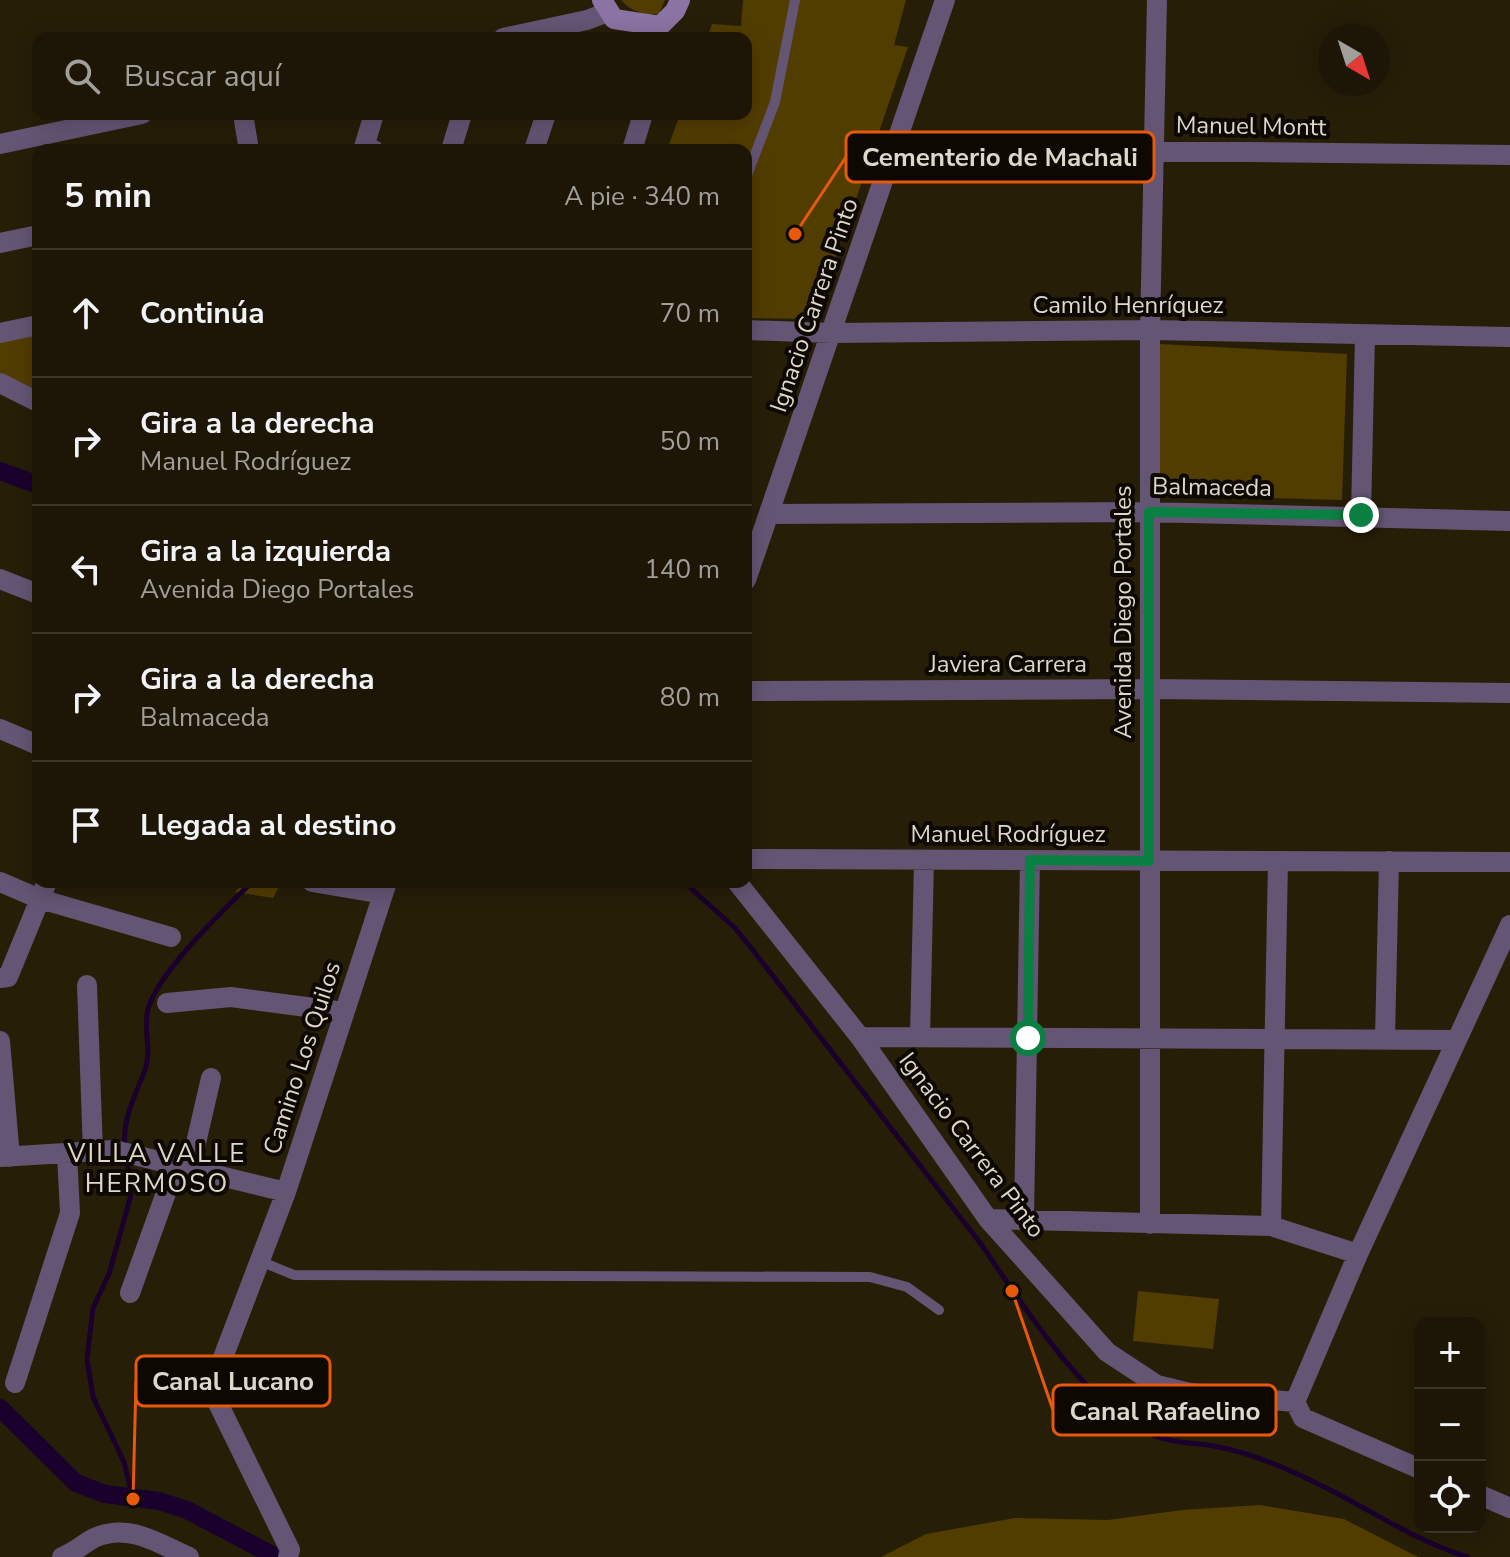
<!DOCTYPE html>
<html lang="es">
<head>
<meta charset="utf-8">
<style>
  :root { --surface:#1d1606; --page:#251f10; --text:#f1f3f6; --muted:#a09f9b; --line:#3b3528 }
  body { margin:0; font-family:"Nunito Sans",sans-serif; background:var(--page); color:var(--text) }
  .controls { position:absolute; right:24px; bottom:24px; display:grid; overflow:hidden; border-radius:16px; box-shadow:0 4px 20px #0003 }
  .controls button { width:72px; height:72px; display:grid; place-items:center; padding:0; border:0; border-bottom:2px solid var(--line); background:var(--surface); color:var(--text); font:40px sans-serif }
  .compass { position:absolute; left:1318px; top:24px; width:72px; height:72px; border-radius:50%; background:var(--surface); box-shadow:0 4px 20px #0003; rotate:141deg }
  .stop { position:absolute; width:24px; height:24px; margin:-18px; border:6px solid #0b8043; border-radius:50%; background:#fff }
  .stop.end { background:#0b8043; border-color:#fff; box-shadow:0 2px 8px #0008 }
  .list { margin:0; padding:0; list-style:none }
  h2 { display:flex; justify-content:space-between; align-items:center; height:104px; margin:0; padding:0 32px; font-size:34px }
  h2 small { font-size:26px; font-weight:400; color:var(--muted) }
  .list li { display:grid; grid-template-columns:52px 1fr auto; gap:24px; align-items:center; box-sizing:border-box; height:128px; padding:0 32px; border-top:2px solid var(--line) }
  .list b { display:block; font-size:30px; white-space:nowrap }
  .list p { margin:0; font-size:26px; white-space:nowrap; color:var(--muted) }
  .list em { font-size:26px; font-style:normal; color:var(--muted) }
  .icon { flex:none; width:44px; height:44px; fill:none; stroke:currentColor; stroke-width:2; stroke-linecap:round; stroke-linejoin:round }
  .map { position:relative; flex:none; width:1510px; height:1557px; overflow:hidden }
  .search { position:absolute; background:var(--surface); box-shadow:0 4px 20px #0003; left:32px; top:32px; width:720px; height:88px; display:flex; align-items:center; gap:20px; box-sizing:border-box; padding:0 28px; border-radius:16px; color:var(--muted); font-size:30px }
  .panel { position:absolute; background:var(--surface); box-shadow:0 4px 20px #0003; left:32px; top:144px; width:720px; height:744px; border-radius:16px }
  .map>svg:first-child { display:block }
  .green { fill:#523d00 }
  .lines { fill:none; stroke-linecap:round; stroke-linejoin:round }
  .stream { stroke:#1a002d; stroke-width:5 }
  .canal { stroke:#1a002d; stroke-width:18 }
  .lane { stroke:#645574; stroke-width:10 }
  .street { stroke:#645574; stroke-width:20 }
  .secondary { stroke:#8b73a4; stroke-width:20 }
  .route { stroke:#0b8043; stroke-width:10 }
  .labels { text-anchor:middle; stroke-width:8; stroke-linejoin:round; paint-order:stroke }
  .street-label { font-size:24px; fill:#ded8cb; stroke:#0d0902 }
  .neighbourhood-label { font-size:26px; letter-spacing:2px; fill:#ded8cb; stroke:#0d0902 }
  .leader { fill:none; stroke:#e8590c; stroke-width:3 }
  .callout-dot { fill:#e8590c; stroke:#0d0902; stroke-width:3 }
  .callout { fill:#0d0902; stroke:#e8590c; stroke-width:3 }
  .callout-label { font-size:26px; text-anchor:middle; font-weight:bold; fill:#ded8cb }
</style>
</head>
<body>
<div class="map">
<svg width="1510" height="1557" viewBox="0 0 1510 1557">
  <rect width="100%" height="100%" fill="#271e08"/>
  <path class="green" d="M621,0h44l-6,14c-14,2 -29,-3 -38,-14z
    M743,0h163l-12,45 14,2 -93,272 -69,-1v-168h-79l13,-36h66v-76h-39l5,-14 29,2z
    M38,334v56l-38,-17v-31z
    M1160,344l187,10 -5,146 -182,-5z
    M244,882h46l-9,1 -8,15 -38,-6z
    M1138,1291l81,8 -6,50 -80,-8z
    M1260,1505l84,14 74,38h-537l45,-23 89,-16 93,2 74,-10z"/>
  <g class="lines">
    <path class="stream" d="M684,882l51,46 17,21 229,295c39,57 104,160 167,189 23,11 46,9 71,14 31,6 62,19 91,33 54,25 100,59 157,77
      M125,1146c-3,-27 11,-52 20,-76 7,-20 -2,-42 3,-61 11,-38 75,-98 104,-127
      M127,1160l4,35 -22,79 -16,34 -6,51 6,38 31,65 9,37"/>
    <path class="canal" d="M0,471l38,14
      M0,1408l76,75 29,11 54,7 28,9 89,47"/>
    <path class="lane" d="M746,178l29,-76 20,-102
      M260,1261l34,14 576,2 37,10 32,23"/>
    <path class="street" d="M503,38l84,-18 21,-8
      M243,114l6,36
      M374,114l-10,33 10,3
      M0,144l142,-30
      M895,148l615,7
      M451,150l11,-36
      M534,150l12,-36
      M632,150l11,-36
      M0,243l38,-8
      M746,330l85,3 319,-3 360,7
      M0,333l38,-8
      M0,383l38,19
      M769,514l380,-2 361,9
      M1361,515l4,-180
      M0,579l38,15
      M746,580l199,-580
      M746,691l403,-2 361,4
      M0,729l38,16
      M746,859l764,3
      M0,882l40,17 131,38
      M312,882l71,12
      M737,882l123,155 128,182 119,133 50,33 33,8 105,9
      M0,978l8,-1 39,-95
      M87,985l6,167
      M167,1003l64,-6 113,15
      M860,1037l595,3
      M920,1037l4,-177
      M1385,1039l4,-178
      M0,1041l10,116
      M0,1157l114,-7 172,42
      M190,1169l21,-91
      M1024,1218l6,-358
      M988,1219l283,7 87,28
      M1150,1224v-894l7,-330
      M1271,1226l7,-365
      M130,1293l46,-128
      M15,1383l55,-170 -3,-59
      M1420,1469l-117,-51 -8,-16 63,-148 152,-329
      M1480,1495l30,13
      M62,1557c13,-5 21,-13 32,-19 35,-16 65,6 95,19
      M288,1557l2,-7 -79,-161 75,-197 101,-310"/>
    <path class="secondary" d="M602,0l12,19 46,7 15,-15 5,-11"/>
  </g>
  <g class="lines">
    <path class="route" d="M1028,1038l2,-178 119,1v-349l212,3"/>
  </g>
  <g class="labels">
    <g class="street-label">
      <text transform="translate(1251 126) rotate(1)" y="8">Manuel Montt</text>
      <text transform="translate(814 305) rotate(-71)" y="8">Ignacio Carrera Pinto</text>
      <text x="1128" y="313">Camilo Henríquez</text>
      <text transform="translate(1212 487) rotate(1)" y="8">Balmaceda</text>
      <text transform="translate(1123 612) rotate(-90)" y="8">Avenida Diego Portales</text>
      <text x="1008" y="672">Javiera Carrera</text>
      <text x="1008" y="842">Manuel Rodríguez</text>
      <text transform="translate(302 1058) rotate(-72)" y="8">Camino Los Quilos</text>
      <text transform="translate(972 1145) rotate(53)" y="8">Ignacio Carrera Pinto</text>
    </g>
    <g class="neighbourhood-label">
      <text x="157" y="1162">VILLA VALLE<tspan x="157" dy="30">HERMOSO</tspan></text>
    </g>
  </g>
  <path class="leader" d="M795 234L846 157M133 1499L136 1381M1012 1291L1053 1410"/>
  <g class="callout-dot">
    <circle cx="795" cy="234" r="8"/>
    <circle cx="133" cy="1499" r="8"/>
    <circle cx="1012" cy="1291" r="8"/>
  </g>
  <g class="callout">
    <rect x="846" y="132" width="308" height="50" rx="8"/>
    <rect x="136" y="1356" width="194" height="50" rx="8"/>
    <rect x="1053" y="1385" width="223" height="50" rx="8"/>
  </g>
  <g class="callout-label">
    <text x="1000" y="166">Cementerio de Machali</text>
    <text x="233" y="1390">Canal Lucano</text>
    <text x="1165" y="1420">Canal Rafaelino</text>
  </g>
</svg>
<div class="controls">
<button>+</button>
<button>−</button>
<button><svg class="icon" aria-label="locate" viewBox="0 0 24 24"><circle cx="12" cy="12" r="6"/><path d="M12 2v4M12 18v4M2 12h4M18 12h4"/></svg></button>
</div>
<svg class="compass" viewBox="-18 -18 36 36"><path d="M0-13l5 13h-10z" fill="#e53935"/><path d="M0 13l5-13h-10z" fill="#a09f9b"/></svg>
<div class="stop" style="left:1028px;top:1038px"></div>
<div class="stop end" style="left:1361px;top:515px"></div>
<div class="search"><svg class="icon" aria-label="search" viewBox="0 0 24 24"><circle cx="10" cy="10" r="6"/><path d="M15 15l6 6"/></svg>Buscar aquí</div>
<section class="panel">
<h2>5 min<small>A pie · 340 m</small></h2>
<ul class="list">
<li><svg class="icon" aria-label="ahead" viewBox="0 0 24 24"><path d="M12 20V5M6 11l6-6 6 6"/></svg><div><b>Continúa</b></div><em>70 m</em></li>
<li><svg class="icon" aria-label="right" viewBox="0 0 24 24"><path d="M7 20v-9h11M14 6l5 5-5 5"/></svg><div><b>Gira a la derecha</b><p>Manuel Rodríguez</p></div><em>50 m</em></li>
<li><svg class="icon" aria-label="left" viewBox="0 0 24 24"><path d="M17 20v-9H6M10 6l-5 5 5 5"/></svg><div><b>Gira a la izquierda</b><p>Avenida Diego Portales</p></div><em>140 m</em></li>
<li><svg class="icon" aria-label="right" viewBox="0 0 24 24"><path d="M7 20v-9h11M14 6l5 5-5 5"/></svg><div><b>Gira a la derecha</b><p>Balmaceda</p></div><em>80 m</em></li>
<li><svg class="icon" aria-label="arrive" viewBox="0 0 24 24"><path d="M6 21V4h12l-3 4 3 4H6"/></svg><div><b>Llegada al destino</b></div></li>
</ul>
</section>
</div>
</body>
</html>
